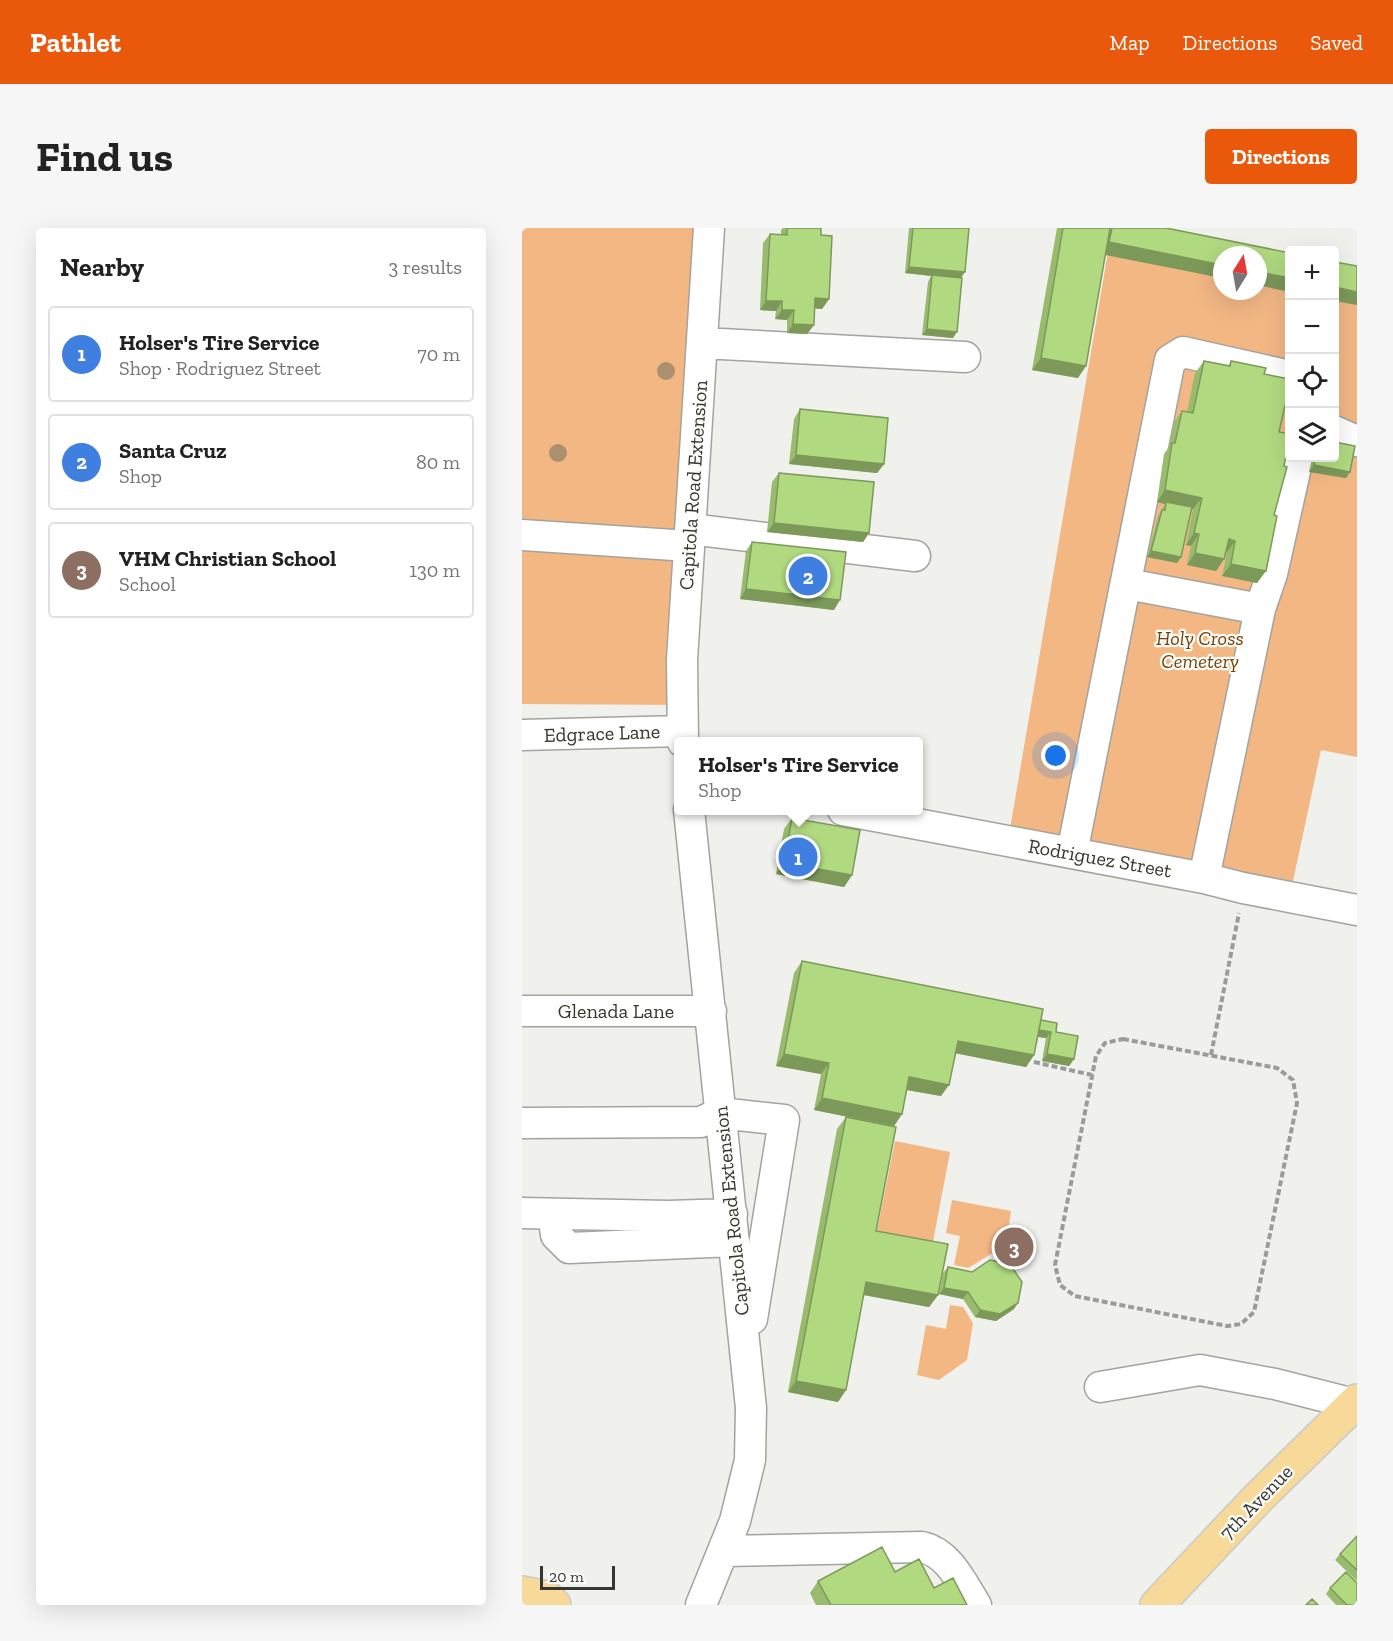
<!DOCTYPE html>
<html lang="en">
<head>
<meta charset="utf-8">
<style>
  :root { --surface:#fff; --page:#f6f6f6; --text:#222; --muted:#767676; --line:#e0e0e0; --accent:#ea580c }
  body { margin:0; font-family:"Zilla Slab",serif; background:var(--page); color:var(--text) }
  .controls { position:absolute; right:18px; top:18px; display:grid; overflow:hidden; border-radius:6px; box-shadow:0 6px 24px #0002 }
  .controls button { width:54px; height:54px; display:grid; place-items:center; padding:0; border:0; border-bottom:2px solid var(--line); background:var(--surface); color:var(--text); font:30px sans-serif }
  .compass { position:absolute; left:691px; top:18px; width:54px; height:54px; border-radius:50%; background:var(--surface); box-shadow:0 6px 24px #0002; rotate:11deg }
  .scale { position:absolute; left:18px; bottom:15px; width:75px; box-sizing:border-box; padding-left:6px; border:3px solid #353534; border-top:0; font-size:16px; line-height:21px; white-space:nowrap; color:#353534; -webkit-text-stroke:4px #fdfdf9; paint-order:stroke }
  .you { position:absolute; left:534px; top:528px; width:21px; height:21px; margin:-15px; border:4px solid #fff; border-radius:50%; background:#1a73e8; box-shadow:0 0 0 9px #1a73e833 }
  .badge { display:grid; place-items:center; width:39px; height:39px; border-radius:50%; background:var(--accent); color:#fff; font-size:20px; font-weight:700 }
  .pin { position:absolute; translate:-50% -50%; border:3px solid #fff; box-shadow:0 2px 6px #0006 }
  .popup { position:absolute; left:152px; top:509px; width:249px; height:78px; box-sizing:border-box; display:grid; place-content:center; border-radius:6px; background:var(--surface); filter:drop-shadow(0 2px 4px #0005); font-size:20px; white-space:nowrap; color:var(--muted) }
  .popup b { font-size:22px; color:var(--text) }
  .popup::after { content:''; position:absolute; left:50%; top:100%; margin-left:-12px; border:12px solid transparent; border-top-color:var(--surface) }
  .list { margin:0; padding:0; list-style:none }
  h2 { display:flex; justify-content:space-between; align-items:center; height:78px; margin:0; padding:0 24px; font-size:26px }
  h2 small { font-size:20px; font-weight:400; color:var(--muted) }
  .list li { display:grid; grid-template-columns:39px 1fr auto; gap:18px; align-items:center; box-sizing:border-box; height:96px; margin:0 12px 12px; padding:0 12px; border:2px solid var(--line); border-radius:6px }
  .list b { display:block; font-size:22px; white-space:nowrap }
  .list p { margin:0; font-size:20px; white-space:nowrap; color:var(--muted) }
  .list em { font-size:20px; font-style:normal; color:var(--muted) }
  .icon { flex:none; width:33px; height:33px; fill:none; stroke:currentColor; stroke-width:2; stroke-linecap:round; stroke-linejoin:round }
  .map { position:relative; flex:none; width:835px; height:1377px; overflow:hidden; border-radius:6px }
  header { display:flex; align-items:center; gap:36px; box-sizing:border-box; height:84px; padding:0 30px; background:var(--accent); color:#fff }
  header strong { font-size:28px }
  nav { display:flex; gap:33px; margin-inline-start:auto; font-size:21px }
  .intro { display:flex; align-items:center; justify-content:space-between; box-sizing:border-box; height:144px; padding:0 36px }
  h1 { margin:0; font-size:42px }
  .button { padding:15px 27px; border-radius:6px; background:var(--accent); color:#fff; font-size:21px; font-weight:700 }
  main { display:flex; gap:36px; padding:0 36px }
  aside { flex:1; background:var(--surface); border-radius:6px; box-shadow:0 6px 24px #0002 }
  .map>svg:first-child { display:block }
  .green { fill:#f3b784 }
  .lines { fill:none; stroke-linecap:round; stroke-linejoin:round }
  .minor-casing { stroke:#a3a39f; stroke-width:33 }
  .major-casing { stroke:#cacaca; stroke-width:36 }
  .path { stroke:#9b9b99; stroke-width:4; stroke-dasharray:6 3; stroke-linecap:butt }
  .minor { stroke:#fff; stroke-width:30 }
  .major { stroke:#f7d999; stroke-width:33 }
  .tree { fill:#ab9070 }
  .wall { fill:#98bb6e }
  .shaded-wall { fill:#7c995a }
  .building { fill:#b1da80; stroke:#7c995a; stroke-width:1.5 }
  .labels { text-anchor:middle; stroke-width:4.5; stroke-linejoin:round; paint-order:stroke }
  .street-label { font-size:20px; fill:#353534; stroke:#fdfdf9 }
  .park-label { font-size:20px; font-style:italic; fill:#73410b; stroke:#fdfdf9 }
</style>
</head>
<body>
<header>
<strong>Pathlet</strong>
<nav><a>Map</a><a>Directions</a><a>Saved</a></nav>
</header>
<div class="intro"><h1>Find us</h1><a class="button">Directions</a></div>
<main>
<aside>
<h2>Nearby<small>3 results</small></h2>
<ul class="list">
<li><span class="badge" style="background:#3f7fe0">1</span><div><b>Holser's Tire Service</b><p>Shop · Rodriguez Street</p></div><em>70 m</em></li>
<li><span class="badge" style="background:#3f7fe0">2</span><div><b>Santa Cruz</b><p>Shop</p></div><em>80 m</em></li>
<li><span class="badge" style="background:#8d6e63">3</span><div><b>VHM Christian School</b><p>School</p></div><em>130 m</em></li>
</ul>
</aside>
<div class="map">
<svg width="835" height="1377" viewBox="0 0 835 1377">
  <rect width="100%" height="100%" fill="#f0f0ec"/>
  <path class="green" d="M0,0h190l-26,477 -164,-1z
    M588,12l112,22v29h36v-22l31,7 1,182h44l1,-174 22,5v468l-36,-7 -31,145 -282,-54z
    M373,913l55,11 -18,95 -56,-11z
    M430,972l59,11 -5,34 -38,23 -14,-3 6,-29 -14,-3z
    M428,1077l13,2 10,16 -6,37 -28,20 -22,-5 9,-50 20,4z"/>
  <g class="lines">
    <defs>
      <path id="minor" d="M180,115l263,14
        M812,203l23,10
        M168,301l225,27
        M0,307l167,11
        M605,356l133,25
        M0,507l160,-4
        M161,514l-1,-82 27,-432
        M167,582l62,598 -1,52 -15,61 -34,84
        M321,582l361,68 39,10 114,22
        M550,625l98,-493 13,-8 107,24
        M682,650l56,-269 12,-35 26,-116
        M0,783h189
        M0,895l179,-1 19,-9 64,7 -32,199
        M0,985l146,3 64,-2
        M31,986l3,21 13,13 165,-7
        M578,1159l100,-17 75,14 79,20
        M201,1323l199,-4c27,6 40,36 54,58"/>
      <path id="major" d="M0,1365l25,5 7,7
        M635,1377l101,-107 99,-97"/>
    </defs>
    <use href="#minor" class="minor-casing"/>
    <use href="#major" class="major-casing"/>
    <path class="path" d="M601,811l154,29 16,12 4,23 -43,209 -13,12 -14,2 -152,-30 -15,-11 -5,-20 41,-209 9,-13z
      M689,827l28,-142
      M512,834l58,13"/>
    <use href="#minor" class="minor"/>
    <use href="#major" class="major"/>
  </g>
  <g class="tree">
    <circle cx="144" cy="143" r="9"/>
    <circle cx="36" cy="225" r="9"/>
  </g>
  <path class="wall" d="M261,0h38v7l8,64 -7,10 -8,-1v17l-7,9 -20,-1v-13l-12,-1 1,-8 -16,-1 3,-67 7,-9h11v-4z
    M387,0h60l-16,110 -31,-3 6,-53 3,-6 -26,-3z
    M535,0h109l124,25v39l-32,-7 -36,-30v23l-117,-23 -27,123 -46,-8z
    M682,133l24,5 3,-5 33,13 15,58 -5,83 -17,68 -35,-7 5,-24h-1l-2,7 -8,12 -29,-6 4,-19 -5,-1 7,-36h-2l-10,48 -4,6 -30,-6 11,-41 7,-12 -8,-2 7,-48 5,-7 5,-25 8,-11 5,1 8,-39z
    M278,181l84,55 -7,9 -88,-9 5,-45z
    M790,230h23l15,14 -4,6 -37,-6z
    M257,245l90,60 -6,9 -96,-10 5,-50z
    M230,314l82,68 -94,-11 6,-48z
    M270,590l60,57 -8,12 -68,-13 8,-45z
    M280,733l239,59 15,12 18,27 -5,7 -27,-5 4,-23 -8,-1 -4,18 -8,12 -71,-14 -14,43 -34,-6 -5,24 -8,12 -80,-16 7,-36 -45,-8 18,-93z
    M324,889l30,114 62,64 -9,12 -65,-12 -18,95 -8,12 -50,-10 49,-263z
    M426,1039l66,42 -18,12 -21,-4 -12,-18 -24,-5 4,-21z
    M835,1308v45l-22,-21 5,-6z
    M373,1344l39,16 33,17h-151l-6,-12 8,-12z
    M808,1360l27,17h-21l-10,-11z"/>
  <path class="shaded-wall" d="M587,14l113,23v13l-121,-24z
    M387,39l56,5 -5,7 -55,-6z
    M736,44l32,6v14l-32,-7z
    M813,59l22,5v13l-22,-4z
    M293,70l14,1 -7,10 -13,-1z
    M244,73h16l-6,10 -16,-1z
    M260,82h12l-7,10 -12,-1z
    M271,96l21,1 -7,9 -20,-1z
    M405,101l30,3 -4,6 -31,-3z
    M519,130l45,8 -8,12 -46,-8z
    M274,227l88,9 -7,9 -88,-9z
    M792,237l36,7 -4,6 -37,-6z
    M643,262l37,8 -9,11 -27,-5v-2l-1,2 -8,-2z
    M252,295l95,10 -6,9 -96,-10z
    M672,305l5,1 -8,12 -5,-1z
    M707,311l6,2 -8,11 -7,-1z
    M629,323l30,6 -4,6 -30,-6z
    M673,325l29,6 -8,12 -29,-6z
    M709,336l35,7 -9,12 -35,-7z
    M224,361l94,11 -6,10 -94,-11z
    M262,635l68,12 -8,12 -68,-13z
    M515,801l14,3 -5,6 -14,-2z
    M436,813l76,14 -8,12 -77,-15z
    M262,826l45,9 -8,11 -45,-8z
    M525,826l27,5 -5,7 -27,-5z
    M387,849l40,8 -8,11 -40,-7z
    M300,870l80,16 -8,12 -80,-16z
    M344,1054l72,13 -9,12 -71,-13z
    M422,1060l24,4 -5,7 -24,-5z
    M496,1075l-4,6 -18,12 -21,-4 5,-7z
    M274,1153l50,9 -8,12 -50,-10z"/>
  <path class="building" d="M265,0h34v7l11,1 -3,63 -14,-1 -1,27 -21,-1 1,-14h-12v-9h-16l4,-67 17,1z
    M391,0h56l-4,44 -56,-5z
    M541,0h47l-24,138 -45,-8z
    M590,0h54l124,25v25l-32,-6v-17h-36v10l-113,-23z
    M813,34l22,4v26l-22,-5z
    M410,47l30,3 -5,54 -30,-3z
    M682,133l26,5 1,-5 35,7 -2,6 26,5v5l-11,48 11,2 -6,32 3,1 -13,48 3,1 -11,55 -35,-7 4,-23 -6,-2 -5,20 -29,-6 4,-19 -5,-1 8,-35 -37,-8 7,-47h3l7,-32 11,2z
    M278,181l88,9 -4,46 -88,-9z
    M813,214l20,4 -5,26 -36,-7 1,-7h20z
    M257,245l95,9 -5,51 -95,-10z
    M644,274l26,5 -11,50 -30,-6 11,-41h3z
    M230,314l94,10 -6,48 -94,-11z
    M270,590l68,12 -8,45 -68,-12z
    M280,733l241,48 -9,46 -76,-14 -9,44 -40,-8 -7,37 -80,-16 7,-35 -45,-9z
    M519,792l16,3 -1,9 22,4 -4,23 -27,-5 4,-22 -12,-2z
    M324,889l50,10 -20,104 72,13 -10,51 -72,-13 -20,108 -50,-9z
    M468,1032l20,4 12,18 -4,21 -18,11 -20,-4 -12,-18 -24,-4 4,-21 24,5z
    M835,1308v34l-17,-16z
    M360,1319l13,25 24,-13 15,29 19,-10 14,27h-136l-13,-24z
    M824,1344l11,11v22h-10l-17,-17z
    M790,1371l6,6h-12z"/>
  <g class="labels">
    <g class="street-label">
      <text transform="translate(171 257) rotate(-86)" y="7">Capitola Road Extension</text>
      <text transform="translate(80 505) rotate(-2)" y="7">Edgrace Lane</text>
      <text transform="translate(578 630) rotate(10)" y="7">Rodriguez Street</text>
      <text x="94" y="790">Glenada Lane</text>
      <text transform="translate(209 983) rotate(-96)" y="7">Capitola Road Extension</text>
      <text transform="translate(734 1274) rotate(-46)" y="7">7th Avenue</text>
    </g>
    <g class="park-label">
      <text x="678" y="417">Holy Cross<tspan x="678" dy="23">Cemetery</tspan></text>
    </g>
  </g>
</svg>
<div class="controls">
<button>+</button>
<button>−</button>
<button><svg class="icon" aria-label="locate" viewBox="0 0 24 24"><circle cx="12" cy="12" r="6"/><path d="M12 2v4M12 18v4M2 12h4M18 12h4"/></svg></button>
<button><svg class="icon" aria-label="layers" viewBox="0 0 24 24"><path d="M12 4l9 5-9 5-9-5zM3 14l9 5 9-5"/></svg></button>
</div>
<svg class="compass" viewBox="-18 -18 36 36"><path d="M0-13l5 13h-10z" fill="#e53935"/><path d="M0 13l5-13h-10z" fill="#767676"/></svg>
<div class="scale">20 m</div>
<div class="you"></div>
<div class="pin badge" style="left:276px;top:629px;background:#3f7fe0">1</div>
<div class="popup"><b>Holser's Tire Service</b>Shop</div>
<div class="pin badge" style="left:286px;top:348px;background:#3f7fe0">2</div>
<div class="pin badge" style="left:492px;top:1019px;background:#8d6e63">3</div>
</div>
</main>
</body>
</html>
